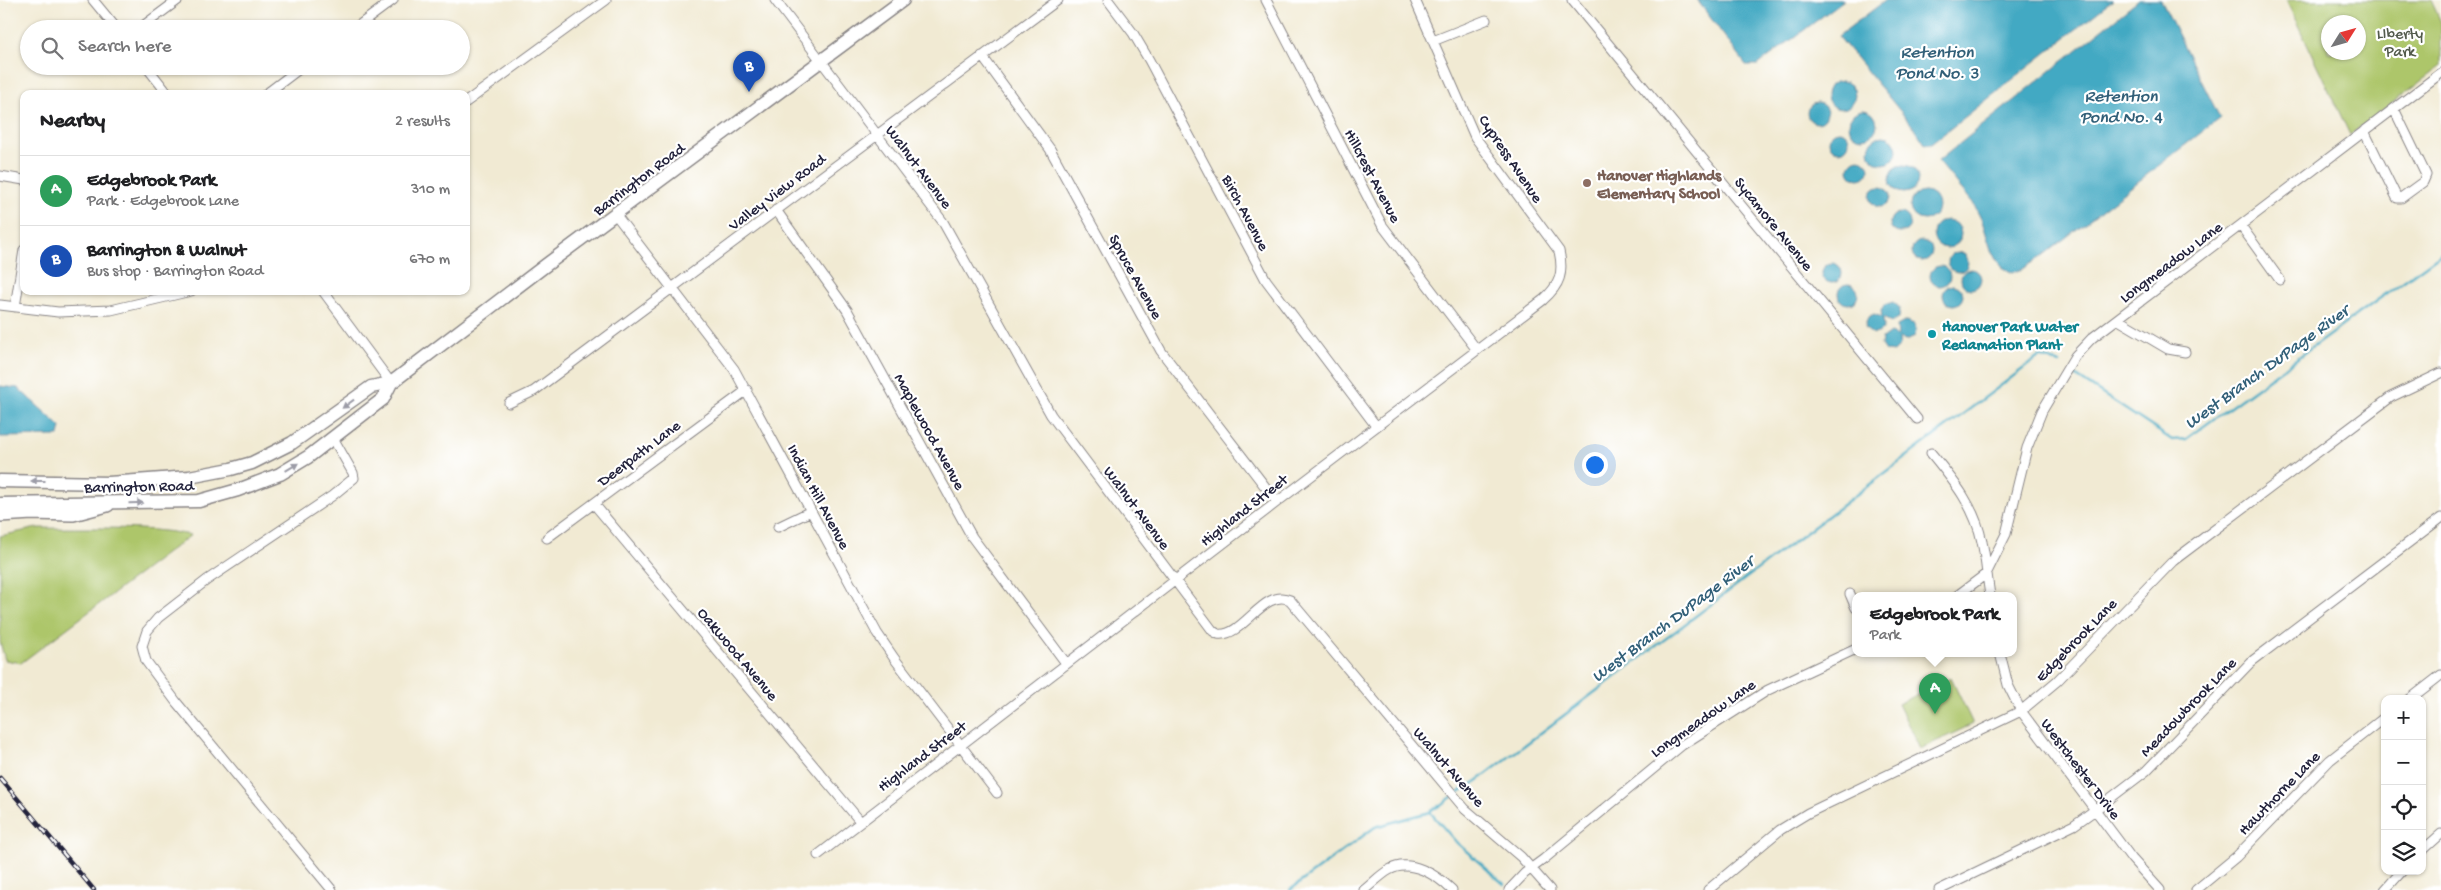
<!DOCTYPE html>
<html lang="en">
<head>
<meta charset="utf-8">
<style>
  :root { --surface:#fff; --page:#f2f2f2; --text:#202124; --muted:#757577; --line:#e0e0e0; --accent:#d93025 }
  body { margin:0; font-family:"Gochi Hand",sans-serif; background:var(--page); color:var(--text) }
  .controls { position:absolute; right:15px; bottom:15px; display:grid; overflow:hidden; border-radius:10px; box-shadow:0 1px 4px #0004 }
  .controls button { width:45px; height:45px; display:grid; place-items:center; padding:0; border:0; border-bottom:1px solid var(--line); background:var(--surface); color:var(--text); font:25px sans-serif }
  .compass { position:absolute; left:2321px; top:15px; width:45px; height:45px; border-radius:50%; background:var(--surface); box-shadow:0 1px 4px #0004; rotate:53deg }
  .you { position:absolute; left:1594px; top:464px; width:18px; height:18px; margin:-12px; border:4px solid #fff; border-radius:50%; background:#1a73e8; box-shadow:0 0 0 8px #1a73e833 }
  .badge { display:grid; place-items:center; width:32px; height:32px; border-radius:50%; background:var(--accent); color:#fff; font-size:16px; font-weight:700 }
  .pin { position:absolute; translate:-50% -41px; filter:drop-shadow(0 1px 2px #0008) }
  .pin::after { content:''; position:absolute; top:26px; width:18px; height:15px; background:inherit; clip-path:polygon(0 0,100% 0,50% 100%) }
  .popup { position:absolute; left:1852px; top:592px; width:165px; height:65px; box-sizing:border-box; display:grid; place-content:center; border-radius:10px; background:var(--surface); filter:drop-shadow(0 1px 4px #0005); font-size:16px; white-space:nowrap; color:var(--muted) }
  .popup b { font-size:19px; color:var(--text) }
  .popup::after { content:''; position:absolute; left:50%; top:100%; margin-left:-10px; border:10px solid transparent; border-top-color:var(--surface) }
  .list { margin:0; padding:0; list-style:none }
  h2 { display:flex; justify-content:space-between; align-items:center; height:65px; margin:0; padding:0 20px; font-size:21px }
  h2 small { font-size:16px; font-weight:400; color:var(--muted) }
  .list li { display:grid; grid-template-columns:32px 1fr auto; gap:15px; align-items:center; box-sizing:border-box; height:70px; padding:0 20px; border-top:1px solid var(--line) }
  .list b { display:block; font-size:19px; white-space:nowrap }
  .list p { margin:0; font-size:16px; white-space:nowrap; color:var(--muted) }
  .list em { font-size:16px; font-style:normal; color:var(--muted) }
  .icon { flex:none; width:28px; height:28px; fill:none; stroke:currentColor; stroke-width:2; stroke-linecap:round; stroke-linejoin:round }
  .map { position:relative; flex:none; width:2441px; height:890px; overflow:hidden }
  .search { position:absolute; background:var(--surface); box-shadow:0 1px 4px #0004; left:20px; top:20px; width:450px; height:55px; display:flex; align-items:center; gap:12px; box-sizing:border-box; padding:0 18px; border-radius:28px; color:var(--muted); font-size:19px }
  .panel { position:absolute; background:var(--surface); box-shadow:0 1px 4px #0004; left:20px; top:90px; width:450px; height:205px; border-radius:10px }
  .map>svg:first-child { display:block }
  .green { fill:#adc66b; stroke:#687453; fill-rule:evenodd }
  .water { fill:#43a9c3; stroke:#32667f }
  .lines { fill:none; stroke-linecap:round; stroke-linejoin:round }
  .stream { stroke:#43a9c3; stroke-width:2.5 }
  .minor-casing { stroke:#8a8687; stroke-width:11 }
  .secondary-casing { stroke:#8a8687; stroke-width:15 }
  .trunk-casing { stroke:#8a8687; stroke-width:18 }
  .minor { stroke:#fff; stroke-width:9 }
  .secondary { stroke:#fff; stroke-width:12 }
  .trunk { stroke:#fff; stroke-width:15 }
  .rail-casing { stroke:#22223b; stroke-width:4.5 }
  .rail { stroke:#fff; stroke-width:2.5; stroke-dasharray:8; stroke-linecap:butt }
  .oneway { fill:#9c9ca7 }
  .education-dot { fill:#8d6e63; stroke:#fff; stroke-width:2 }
  .culture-dot { fill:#0f9aa8; stroke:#fff; stroke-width:2 }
  .labels { text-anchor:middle; stroke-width:4.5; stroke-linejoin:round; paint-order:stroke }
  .park-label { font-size:16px; fill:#535b4c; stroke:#fff }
  .street-label { font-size:16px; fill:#22223b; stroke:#fff }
  .education-label { font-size:16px; font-weight:bold; fill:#785e54; stroke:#fff; text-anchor:start }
  .culture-label { font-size:16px; font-weight:bold; fill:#0d838f; stroke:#fff; text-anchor:start }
  .water-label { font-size:18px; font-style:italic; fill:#315f78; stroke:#fff }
</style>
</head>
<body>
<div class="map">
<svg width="2441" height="890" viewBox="0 0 2441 890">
  <rect width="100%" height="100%" fill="#fff"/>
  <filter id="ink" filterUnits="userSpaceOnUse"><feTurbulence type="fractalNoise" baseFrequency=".02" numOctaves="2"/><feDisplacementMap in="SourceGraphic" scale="10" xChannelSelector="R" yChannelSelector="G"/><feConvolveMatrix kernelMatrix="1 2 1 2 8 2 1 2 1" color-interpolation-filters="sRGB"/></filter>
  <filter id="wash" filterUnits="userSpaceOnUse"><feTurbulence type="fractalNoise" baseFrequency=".0096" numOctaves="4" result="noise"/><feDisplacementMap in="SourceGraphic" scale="20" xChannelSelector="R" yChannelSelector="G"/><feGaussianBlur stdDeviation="1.12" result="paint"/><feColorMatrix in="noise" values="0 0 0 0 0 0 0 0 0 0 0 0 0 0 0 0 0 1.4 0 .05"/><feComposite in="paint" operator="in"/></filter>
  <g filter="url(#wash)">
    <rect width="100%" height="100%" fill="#f1ead3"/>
    <path class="green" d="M2286,0h145l10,22v44l-91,69zM2328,22h30v30h-30z
      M37,528c51,1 104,-3 154,7l-170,128 -16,-3 -5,-18v-106z
      M1951,678l22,46 -53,25 -22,-45z"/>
    <path class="water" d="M1697,0h147l-86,65h-12z
      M1886,0h227l-182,144h-6l-10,-15 -77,-93z
      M2139,0h22l59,118 -179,139 -21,14 -9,1 -9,-5 -10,-14 -10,-32 -9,-18 -35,-42z
      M1827 95a14 14 0 1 1 28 0a14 14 0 1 1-28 0Z
      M1807 113a10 10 0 1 1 20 0a10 10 0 1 1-20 0Z
      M1849 124a14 14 0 1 1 28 0a14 14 0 1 1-28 0Z
      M1829 141a10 10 0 1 1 20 0a10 10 0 1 1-20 0Z
      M1869 150a14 14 0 1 1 28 0a14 14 0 1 1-28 0Z
      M1849 169a10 10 0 1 1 20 0a10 10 0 1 1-20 0Z
      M1890 179a14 14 0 1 1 28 0a14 14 0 1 1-28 0Z
      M1870 197a10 10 0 1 1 20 0a10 10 0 1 1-20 0Z
      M1910 206a14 14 0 1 1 28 0a14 14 0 1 1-28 0Z
      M1890 223a10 10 0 1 1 20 0a10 10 0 1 1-20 0Z
      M1933 234a14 14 0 1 1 28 0a14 14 0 1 1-28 0Z
      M1912 251a10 10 0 1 1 20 0a10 10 0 1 1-20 0Z
      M1948 262a10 10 0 1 1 20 0a10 10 0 1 1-20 0Z
      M1822 273a10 10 0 1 1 20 0a10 10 0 1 1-20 0Z
      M1930 276a10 10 0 1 1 20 0a10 10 0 1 1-20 0Z
      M1961 279a10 10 0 1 1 20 0a10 10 0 1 1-20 0Z
      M1838 294a10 10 0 1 1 20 0a10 10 0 1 1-20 0Z
      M1943 295a10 10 0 1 1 20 0a10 10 0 1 1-20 0Z
      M1893,302l7,6 -1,10 -8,4 -8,-4 1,9c-5,9 -15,9 -19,-1l3,-9 6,-3 8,3 -1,-6 3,-6z
      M1906,321l8,3 2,6 -1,6 -9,4 -7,-2 1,8 -6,6 -9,-1 -4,-6 1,-6 8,-6 8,3 -1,-10z
      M0,386l18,2 43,39 -2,9 -59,1z"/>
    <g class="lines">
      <path class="stream" d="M2075,376l97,64 14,-1 255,-185
        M1456,794l21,-13 563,-425 20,8
        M1430,812l27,31 47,41
        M1290,890l85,-63 55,-15 22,-15"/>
    </g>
  </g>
  <g filter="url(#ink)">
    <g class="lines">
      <defs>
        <path id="minor" d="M93,0l24,29
          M775,0l168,222 108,193 162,216 5,3c25,4 46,-47 72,-34l175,209 56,48 29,33
          M1108,0l25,33 16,27 117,220 110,146
          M1266,0l116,225 95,125
          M1572,0l345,419
          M139,29l39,-29
          M354,29l39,-29
          M1433,41l53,-21
          M982,56l68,93 111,202 116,151
          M146,66l22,28
          M266,94l37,-28
          M466,102l140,-102
          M2364,131l31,63 2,4h4l22,-16 3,-7 -32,-66
          M0,176l24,4
          M776,210l71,100 125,227 94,126
          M616,215l118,154 143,264 17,25 103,135
          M2241,226l39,54
          M323,291l68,92
          M0,305l58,7 53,-2 80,-19
          M15,307l9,-57
          M2117,319l51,30 17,3
          M509,403l25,-12 524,-391
          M1931,453c22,27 44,53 51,89 4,17 5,36 8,53
          M594,504l266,317
          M778,527l33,-16
          M547,538l200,-148
          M1850,594l6,14
          M1958,595l28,-21 20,-40 21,-86 15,-37 33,-55 17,-18 349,-265
          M2000,653l8,32 13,26 111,148 28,31
          M2410,699l31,-24
          M2422,851l19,-17
          M818,855l459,-353 266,-202c17,-15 21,-27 16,-49l-84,-114 -60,-137
          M332,890l-155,-187 -31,-42 -4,-15 5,-15 11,-13 49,-38 125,-84 22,-18 -1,-5 -20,-35
          M1364,890c8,-6 16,-15 25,-20 21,-12 48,5 63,20
          M1509,890l16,-17 19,-14 138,-114 86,-55 88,-41
          M1708,890l72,-60 28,-17 213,-102 36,-30 116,-120 218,-164 50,-24
          M1939,890l135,-65 21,-15 51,-39 105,-109 190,-144
          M2196,890l40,-33 94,-97 55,-43
          M2385,890l17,-19"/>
        <path id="secondary" d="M0,481l109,2 80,-6 42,-8 21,-6 40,-20 79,-56 20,-4
          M0,504l199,-3 39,-11 42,-16 28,-17 75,-58 8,-16 155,-118 357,-265"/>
        <path id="trunk" d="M0,514l32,-2 41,1 34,-9"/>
      </defs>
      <use href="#minor" class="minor-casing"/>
      <use href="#secondary" class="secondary-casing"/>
      <use href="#trunk" class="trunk-casing"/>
      <use href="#minor" class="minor"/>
      <use href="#secondary" class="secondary"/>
      <use href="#trunk" class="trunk"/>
      <defs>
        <path id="rail" d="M0,778l94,112"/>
      </defs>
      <use href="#rail" class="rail-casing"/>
      <use href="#rail" class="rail"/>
    </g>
    <defs><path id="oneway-solid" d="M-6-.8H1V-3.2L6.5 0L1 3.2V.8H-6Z" transform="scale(1.25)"/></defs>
    <g class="oneway">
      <use href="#oneway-solid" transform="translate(348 404) rotate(144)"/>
      <use href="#oneway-solid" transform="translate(292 467) rotate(-31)"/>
      <use href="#oneway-solid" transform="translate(38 481) rotate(-180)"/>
      <use href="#oneway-solid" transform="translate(136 503) rotate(-2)"/>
    </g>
  </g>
  <circle class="education-dot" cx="1587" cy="183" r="5"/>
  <circle class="culture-dot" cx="1932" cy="334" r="5"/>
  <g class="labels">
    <g class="park-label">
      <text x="2400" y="38">LIberty<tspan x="2400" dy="18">Park</tspan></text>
    </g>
    <g class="street-label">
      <text transform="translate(1512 158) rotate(56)" y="6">Cypress Avenue</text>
      <text transform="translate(920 166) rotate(53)" y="6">Walnut Avenue</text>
      <text transform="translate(1374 175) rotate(62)" y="6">Hillcrest Avenue</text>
      <text transform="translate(638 178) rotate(-37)" y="6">Barrington Road</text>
      <text transform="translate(776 191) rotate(-37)" y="6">Valley View Road</text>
      <text transform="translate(1247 212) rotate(62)" y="6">Birch Avenue</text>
      <text transform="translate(1775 223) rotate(51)" y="6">Sycamore Avenue</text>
      <text transform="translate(2170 261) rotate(-37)" y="6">Longmeadow Lane</text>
      <text transform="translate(1137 276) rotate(61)" y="6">Spruce Avenue</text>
      <text transform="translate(931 431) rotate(61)" y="6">Maplewood Avenue</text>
      <text transform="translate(638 452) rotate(-37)" y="6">Deerpath Lane</text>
      <text transform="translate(139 485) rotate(-1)" y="6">Barrington Road</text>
      <text transform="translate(820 496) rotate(62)" y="6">Indian Hill Avenue</text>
      <text transform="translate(1138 507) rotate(53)" y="6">Walnut Avenue</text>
      <text transform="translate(1243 509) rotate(-38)" y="6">Highland Street</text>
      <text transform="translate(2075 639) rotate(-46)" y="6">Edgebrook Lane</text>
      <text transform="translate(739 653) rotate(50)" y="6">Oakwood Avenue</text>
      <text transform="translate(2187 706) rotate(-46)" y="6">Meadowbrook Lane</text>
      <text transform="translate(1702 717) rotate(-35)" y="6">Longmeadow Lane</text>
      <text transform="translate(921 755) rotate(-37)" y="6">Highland Street</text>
      <text transform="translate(1450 766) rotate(49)" y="6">Walnut Avenue</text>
      <text transform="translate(2082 768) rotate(53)" y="6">Westchester Drive</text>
      <text transform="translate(2278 792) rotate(-46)" y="6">Hawthorne Lane</text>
    </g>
    <g class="education-label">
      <text x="1597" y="180">Hanover Highlands<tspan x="1597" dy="18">Elementary School</tspan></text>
    </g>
    <g class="culture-label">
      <text x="1942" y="331">Hanover Park Water<tspan x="1942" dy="18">Reclamation Plant</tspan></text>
    </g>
    <g class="water-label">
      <text x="1937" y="57">Retention<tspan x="1937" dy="21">Pond No. 3</tspan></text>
      <text x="2121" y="101">Retention<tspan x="2121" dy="21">Pond No. 4</tspan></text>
      <text transform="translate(2266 366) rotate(-36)" y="6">West Branch DuPage River</text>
      <text transform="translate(1672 618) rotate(-37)" y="6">West Branch DuPage River</text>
    </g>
  </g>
</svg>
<div class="controls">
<button>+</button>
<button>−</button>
<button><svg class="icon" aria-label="locate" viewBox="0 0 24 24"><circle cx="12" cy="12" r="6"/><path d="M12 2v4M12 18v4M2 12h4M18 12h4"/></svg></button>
<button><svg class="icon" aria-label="layers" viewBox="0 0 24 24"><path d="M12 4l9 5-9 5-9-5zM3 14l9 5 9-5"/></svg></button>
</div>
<svg class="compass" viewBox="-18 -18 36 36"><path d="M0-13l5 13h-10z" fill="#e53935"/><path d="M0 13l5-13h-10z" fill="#757577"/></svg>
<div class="you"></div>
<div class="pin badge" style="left:1935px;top:714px;background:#2e9e5b">A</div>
<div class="popup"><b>Edgebrook Park</b>Park</div>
<div class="pin badge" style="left:749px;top:92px;background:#1a4fb4">B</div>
<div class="search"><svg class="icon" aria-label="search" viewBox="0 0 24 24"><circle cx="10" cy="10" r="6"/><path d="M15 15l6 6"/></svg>Search here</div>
<section class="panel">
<h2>Nearby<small>2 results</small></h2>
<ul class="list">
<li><span class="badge" style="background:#2e9e5b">A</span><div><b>Edgebrook Park</b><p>Park · Edgebrook Lane</p></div><em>310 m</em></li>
<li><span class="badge" style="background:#1a4fb4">B</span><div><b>Barrington &amp; Walnut</b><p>Bus stop · Barrington Road</p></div><em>670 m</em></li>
</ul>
</section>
</div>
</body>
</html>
